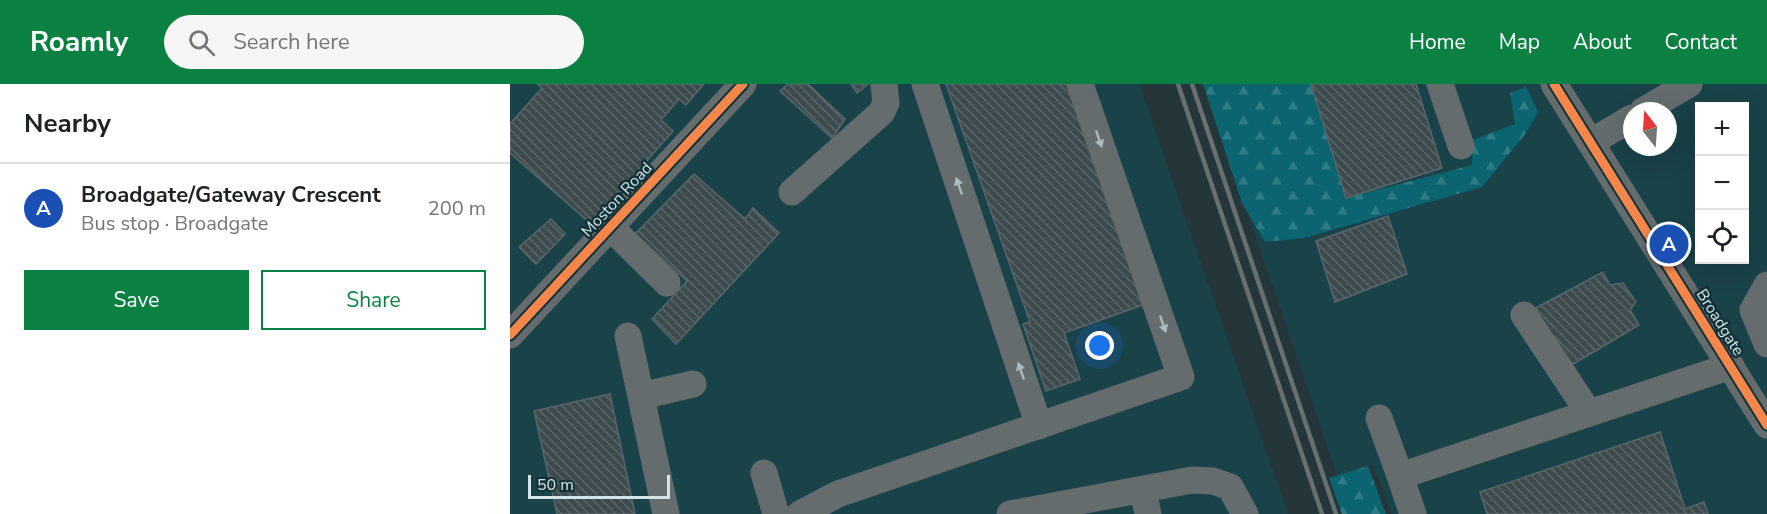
<!DOCTYPE html>
<html lang="en">
<head>
<meta charset="utf-8">
<style>
  :root { --surface:#fff; --page:#f6f6f6; --text:#202124; --muted:#757577; --line:#e0e0e0; --accent:#0b8043 }
  body { margin:0; font-family:"Nunito Sans",sans-serif; background:var(--page); color:var(--text) }
  .controls { position:absolute; right:18px; top:18px; display:grid; overflow:hidden; border-radius:0px; box-shadow:0 6px 24px #0002 }
  .controls button { width:54px; height:54px; display:grid; place-items:center; padding:0; border:0; border-bottom:2px solid var(--line); background:var(--surface); color:var(--text); font:30px sans-serif }
  .compass { position:absolute; left:1113px; top:18px; width:54px; height:54px; border-radius:50%; background:var(--surface); box-shadow:0 6px 24px #0002; rotate:343deg }
  .scale { position:absolute; left:18px; bottom:15px; width:142px; box-sizing:border-box; padding-left:6px; border:3px solid #d2e4e7; border-top:0; font-size:16px; line-height:21px; white-space:nowrap; color:#d2e4e7; -webkit-text-stroke:4px #123238; paint-order:stroke }
  .you { position:absolute; left:590px; top:262px; width:21px; height:21px; margin:-15px; border:4px solid #fff; border-radius:50%; background:#1a73e8; box-shadow:0 0 0 9px #1a73e833 }
  .badge { display:grid; place-items:center; width:39px; height:39px; border-radius:50%; background:var(--accent); color:#fff; font-size:20px; font-weight:700 }
  .pin { position:absolute; translate:-50% -50%; border:3px solid #fff; box-shadow:0 2px 6px #0006 }
  .list { margin:0; padding:0; list-style:none }
  h2 { display:flex; justify-content:space-between; align-items:center; height:78px; margin:0; padding:0 24px; font-size:26px }
  h2 small { font-size:20px; font-weight:400; color:var(--muted) }
  .list li { display:grid; grid-template-columns:39px 1fr auto; gap:18px; align-items:center; box-sizing:border-box; height:90px; padding:0 24px; border-top:2px solid var(--line) }
  .list b { display:block; font-size:22px; white-space:nowrap }
  .list p { margin:0; font-size:20px; white-space:nowrap; color:var(--muted) }
  .list em { font-size:20px; font-style:normal; color:var(--muted) }
  .actions { display:flex; gap:12px; padding:18px 24px }
  .actions a { flex:1; padding:14px 0; border:2px solid var(--accent); border-radius:0px; text-align:center; font-size:21px; color:var(--accent) }
  .actions .main { background:var(--accent); color:#fff }
  .icon { flex:none; width:33px; height:33px; fill:none; stroke:currentColor; stroke-width:2; stroke-linecap:round; stroke-linejoin:round }
  .map { position:relative; flex:none; width:1257px; height:430px; overflow:hidden }
  header { display:flex; align-items:center; gap:36px; box-sizing:border-box; height:84px; padding:0 30px; background:var(--accent); color:#fff }
  header strong { font-size:28px }
  nav { display:flex; gap:33px; margin-inline-start:auto; font-size:21px }
  .search { width:420px; height:54px; background:var(--page); display:flex; align-items:center; gap:15px; box-sizing:border-box; padding:0 21px; border-radius:33px; color:var(--muted); font-size:22px }
  main { display:flex }
  aside { flex:1; background:var(--surface) }
  .map>svg:first-child { display:block }
  .built { fill:#1a4249; fill-rule:evenodd }
  .forest { fill:url(#forest-firs) }
  .building { fill:url(#building-back-hatch); stroke:#59676a; stroke-width:1.5 }
  .lines { fill:none; stroke-linecap:round; stroke-linejoin:round }
  .minor { stroke:#646c6e; stroke-width:27 }
  .rail { stroke:#667071; stroke-width:4.5 }
  .cycleway-casing { stroke:#123238; stroke-width:13 }
  .cycleway { stroke:#f5874c; stroke-width:9 }
  .oneway { fill:#acbabd }
  .labels { text-anchor:middle; stroke-width:5; stroke-linejoin:round; paint-order:stroke }
  .street-label { font-size:16px; fill:#d2e4e7; stroke:#123238 }
</style>
</head>
<body>
<header>
<strong>Roamly</strong>
<div class="search"><svg class="icon" aria-label="search" viewBox="0 0 24 24"><circle cx="10" cy="10" r="6"/><path d="M15 15l6 6"/></svg>Search here</div>
<nav><a>Home</a><a>Map</a><a>About</a><a>Contact</a></nav>
</header>
<main>
<aside>
<h2>Nearby<small></small></h2>
<ul class="list">
<li><span class="badge" style="background:#1a4fb4">A</span><div><b>Broadgate/Gateway Crescent</b><p>Bus stop · Broadgate</p></div><em>200 m</em></li>
</ul>
<div class="actions"><a class="main">Save</a><a>Share</a></div>
</aside>
<div class="map">
<svg width="1257" height="430" viewBox="0 0 1257 430">
  <defs>
    <pattern id="forest-firs" width="22" height="20" patternUnits="userSpaceOnUse" patternTransform="scale(1.5)"><rect width="22" height="20" fill="#0c6471"/><path d="M5 1l3.5 6h-7zM16 11l3.5 6h-7z" fill="#2e7a85"/></pattern>
    <pattern id="building-back-hatch" width="6" height="6" patternUnits="userSpaceOnUse" patternTransform="scale(1.5)"><rect width="6" height="6" fill="#3e4b4e"/><path d="M-1 5l2 2M0 0l6 6M5-1l2 2" fill="none" stroke="#596568"/></pattern>
  </defs>
  <rect width="100%" height="100%" fill="#25363a"/>
  <path class="built" d="M0,0h629l149,430h-778z
    M694,0h563v430h-375l-19,-49 -36,11zM1190,22h44v154h-44zM1122,27h36v36h-36z"/>
  <path class="forest" d="M693,0h108l35,114 126,-33 1,-25 42,-16 -5,-31 16,-6 12,25 -12,21 -44,54 -178,51 -39,4 -23,-39z
    M858,382l18,48h-44l-13,-36z"/>
  <path class="building" d="M27,0h167l-18,21 -7,-6 -18,21 12,11 -82,93 -81,-71v-29l32,-36z
    M278,0h20l37,35 -13,19 -52,-47z
    M341,0h17l-11,9z
    M436,0h129l76,218 -87,31 16,46 -34,12 -23,-67 7,-2z
    M801,0h105l26,84 -96,30z
    M184,90l51,45 8,-11 26,25 -103,111 -24,-25 35,-38 -52,-47z
    M878,132l19,58 -72,28 -19,-61z
    M41,135l14,15 -29,30 -17,-17z
    M1093,188l7,13 13,-2 13,19 -6,8 9,15 -69,41 -38,-56z
    M100,310l25,120h-78l-23,-103z
    M1150,348l25,77 19,-7 4,12h-221l-7,-22z"/>
  <g class="lines">
    <path class="minor" d="M415,0l114,342
      M930,0l21,62
      M1044,0l213,341
      M1133,27l46,-27
      M1081,58l41,-24
      M282,108l89,-79 5,-10 -2,-19
      M100,143l57,56
      M1257,201l-14,25 14,34
      M1014,231l65,98
      M0,251l233,-251
      M118,252l38,178
      M131,312l52,-12
      M869,334l21,58 331,-110
      M254,389l12,41
      M890,392l13,38
      M633,406l5,24
      M290,430l38,-20 343,-117 -101,-293
      M500,430l182,-34 21,1 17,6 15,27"/>
    <path class="rail" d="M668,0l144,430
      M682,0l144,430"/>
    <defs>
      <path id="cycleway" d="M1044,0l213,341
        M0,251l233,-251"/>
    </defs>
    <use href="#cycleway" class="cycleway-casing"/>
    <use href="#cycleway" class="cycleway"/>
  </g>
  <defs><path id="oneway-solid" d="M-6-.8H1V-3.2L6.5 0L1 3.2V.8H-6Z" transform="scale(1.5)"/></defs>
  <g class="oneway">
    <use href="#oneway-solid" transform="translate(589 55) rotate(71)"/>
    <use href="#oneway-solid" transform="translate(449 102) rotate(-109)"/>
    <use href="#oneway-solid" transform="translate(653 240) rotate(71)"/>
    <use href="#oneway-solid" transform="translate(511 287) rotate(-109)"/>
  </g>
  <g class="labels">
    <g class="street-label">
      <text transform="translate(106 115) rotate(-47)" y="6">Moston Road</text>
      <text transform="translate(1211 238) rotate(58)" y="6">Broadgate</text>
    </g>
  </g>
</svg>
<div class="controls">
<button>+</button>
<button>−</button>
<button><svg class="icon" aria-label="locate" viewBox="0 0 24 24"><circle cx="12" cy="12" r="6"/><path d="M12 2v4M12 18v4M2 12h4M18 12h4"/></svg></button>
</div>
<svg class="compass" viewBox="-18 -18 36 36"><path d="M0-13l5 13h-10z" fill="#e53935"/><path d="M0 13l5-13h-10z" fill="#757577"/></svg>
<div class="scale">50 m</div>
<div class="you"></div>
<div class="pin badge" style="left:1159px;top:160px;background:#1a4fb4">A</div>
</div>
</main>
</body>
</html>
